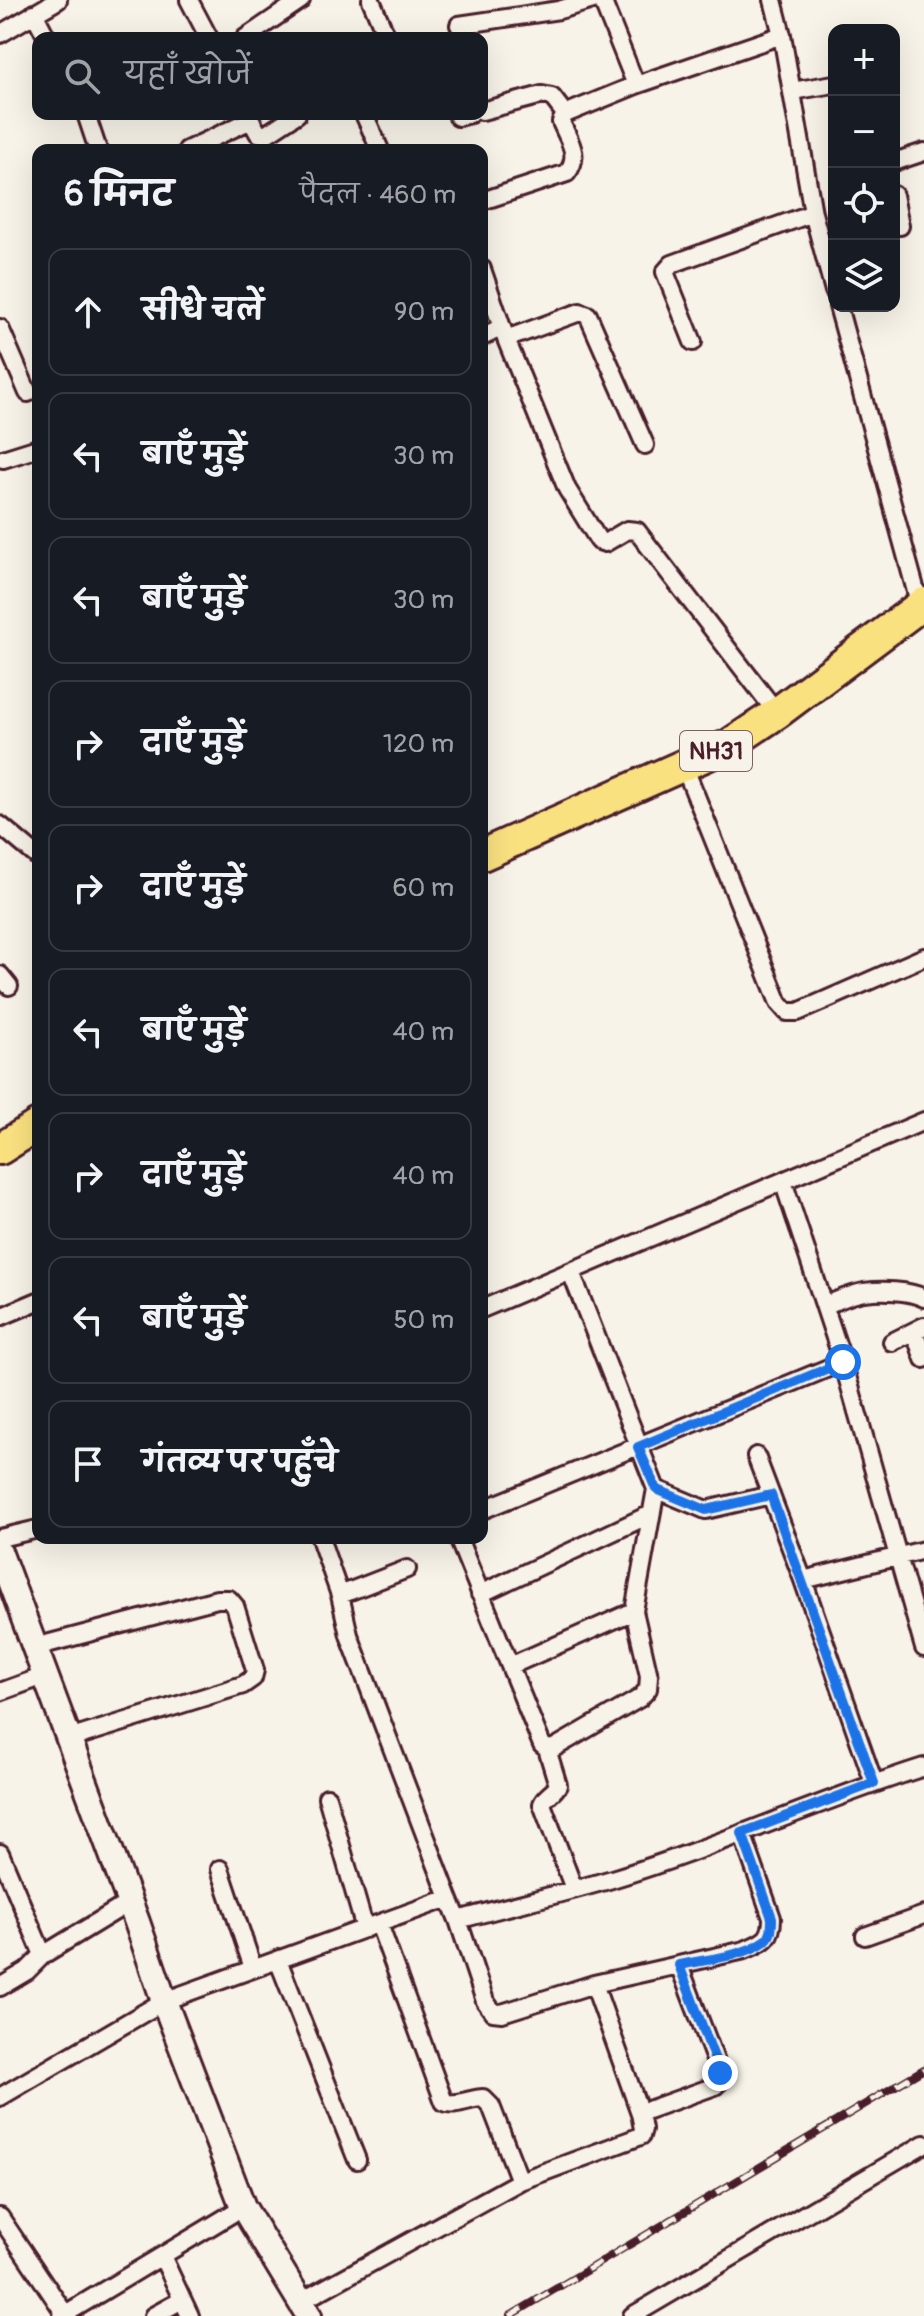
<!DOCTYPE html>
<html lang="hi">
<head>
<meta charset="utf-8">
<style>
  :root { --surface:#171b24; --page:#20242c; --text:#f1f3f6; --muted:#9ea1a6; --line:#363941 }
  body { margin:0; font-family:Pangolin,"Playpen Sans Deva",sans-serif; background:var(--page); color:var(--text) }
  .controls { position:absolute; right:24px; top:24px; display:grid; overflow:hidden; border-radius:16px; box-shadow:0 8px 32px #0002 }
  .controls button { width:72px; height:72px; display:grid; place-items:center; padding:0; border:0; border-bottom:2px solid var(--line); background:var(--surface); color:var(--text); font:40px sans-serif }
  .stop { position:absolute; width:24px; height:24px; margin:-18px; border:6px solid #1a73e8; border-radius:50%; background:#fff }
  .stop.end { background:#1a73e8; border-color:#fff; box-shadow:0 2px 8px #0008 }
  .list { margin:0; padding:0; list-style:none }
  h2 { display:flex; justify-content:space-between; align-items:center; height:104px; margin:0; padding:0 32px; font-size:34px }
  h2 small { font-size:26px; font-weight:400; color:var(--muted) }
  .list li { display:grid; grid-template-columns:52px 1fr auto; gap:24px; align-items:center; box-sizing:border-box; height:128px; margin:0 16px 16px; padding:0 16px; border:2px solid var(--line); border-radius:16px }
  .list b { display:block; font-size:30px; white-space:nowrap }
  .list em { font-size:26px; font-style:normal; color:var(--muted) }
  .icon { flex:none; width:44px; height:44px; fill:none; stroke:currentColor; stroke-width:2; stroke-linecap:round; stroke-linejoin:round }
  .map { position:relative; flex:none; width:924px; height:2316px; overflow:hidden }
  .search { position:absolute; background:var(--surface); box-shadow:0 8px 32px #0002; left:32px; top:32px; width:456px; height:88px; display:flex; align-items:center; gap:20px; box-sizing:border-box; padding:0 28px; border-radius:16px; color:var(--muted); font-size:30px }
  .panel { position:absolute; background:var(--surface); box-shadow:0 8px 32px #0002; left:32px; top:144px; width:456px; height:1400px; border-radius:16px }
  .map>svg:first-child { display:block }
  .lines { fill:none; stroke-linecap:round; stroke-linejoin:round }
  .street-casing { stroke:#4a1f2b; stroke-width:22 }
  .secondary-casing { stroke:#4a1f2b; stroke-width:30 }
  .highway-casing { stroke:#4a1f2b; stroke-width:36 }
  .street { stroke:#f7f3e8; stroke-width:16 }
  .secondary { stroke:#f7f3e8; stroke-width:24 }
  .highway { stroke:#fae180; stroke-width:30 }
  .rail-casing { stroke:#4a1f2b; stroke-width:8 }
  .rail { stroke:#f7f3e8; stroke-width:5; stroke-dasharray:15; stroke-linecap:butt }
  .route { stroke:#1a73e8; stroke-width:10 }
  .labels { text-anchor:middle; stroke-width:8; stroke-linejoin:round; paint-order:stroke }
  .shield { fill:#f7f3e8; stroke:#7e5f64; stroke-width:2 }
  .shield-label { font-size:24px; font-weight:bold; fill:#4a1f2b }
</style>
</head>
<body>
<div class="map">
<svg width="924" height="2316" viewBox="0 0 924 2316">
  <rect width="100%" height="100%" fill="#f7f3e8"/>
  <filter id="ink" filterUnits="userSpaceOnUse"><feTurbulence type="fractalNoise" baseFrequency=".0125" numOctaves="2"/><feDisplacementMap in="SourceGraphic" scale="16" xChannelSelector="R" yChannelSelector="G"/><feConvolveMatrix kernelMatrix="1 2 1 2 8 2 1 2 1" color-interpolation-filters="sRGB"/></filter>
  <g filter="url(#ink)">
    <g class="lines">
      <defs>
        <path id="street" d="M189,0l20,38
          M371,0l16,38
          M602,0l34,85
          M773,0l9,35 31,178 21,78
          M34,13l13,25
          M459,25l100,-15 34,-10
          M0,34l58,-34
          M245,38l56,-38
          M792,91l42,-7
          M482,111l60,-16 10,2 13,17
          M86,114l12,36
          M248,114l10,19 7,2 32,-21
          M364,114l16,36
          M458,117l12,-3
          M187,150l64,-30
          M894,162l30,-10
          M894,195l6,31
          M482,201l85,-28c14,-18 2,-32 -6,-51l4,-8 71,-29 146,-50
          M482,269l24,70 74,-27 8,3 57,130
          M838,306l82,300
          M0,328l28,65
          M482,337l20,-10
          M506,339l61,150 32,52 6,2 22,-13 10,1 140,182
          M693,342l-28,-70 7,-8 141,-51
          M3,459l35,-11
          M684,766l95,237 8,9h11l126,-55
          M0,825l38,32
          M0,975l9,11
          M825,1305c12,-4 26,-11 39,-13 17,-2 45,-2 60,6
          M482,1309l442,-188
          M0,1317l38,-16
          M914,1331l10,28
          M892,1342l32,-16
          M843,1362l81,286
          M756,1456l47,124
          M656,1489l50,21 65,-15
          M482,1510l361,-148 -60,-181
          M0,1538l38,-9
          M458,1538l84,207 5,4 7,-1 86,-50 8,-9 1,-13 -15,-65 22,-122 -85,-217
          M480,1594l171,-80
          M340,1595l67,-26
          M35,1647l182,-48h12l6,7 20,64 -2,8 -10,7 -174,54
          M510,1666l124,-55
          M0,1692l44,-16
          M547,1749l11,36c-4,8 -13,11 -16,19l32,85
          M874,1783l-71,-203 121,-30
          M327,1797l38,132
          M0,1853l43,102 -16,16 -27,16
          M220,1869l33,99
          M449,1898l9,22c51,-14 103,-26 154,-41 106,-32 207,-79 312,-112
          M458,1920l27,81 8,11 9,1 92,-29 151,-34c18,-8 27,-10 27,-32l-30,-85
          M865,1936l59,-21
          M43,1955l87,-53
          M278,1960l79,200
          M0,2097l164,-96 285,-103 -100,-263 -9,-40 -20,-57
          M640,2113l75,-27 5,-5v-8l-41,-108
          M520,2181l121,-45 2,-7 -3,-16 -46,-129
          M0,2217l65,97
          M162,2256l28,60
          M300,2302l220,-121 -29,-75 -8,-8c-12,0 -28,9 -39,4l-65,-178
          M62,2316l181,-109
          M153,2316l29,-16
          M632,2316l292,-172"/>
        <path id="secondary" d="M0,1554l137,368 27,79 79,206 66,109"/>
        <path id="highway" d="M482,855l247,-110 48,-32 147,-110
          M0,1149l38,-24"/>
      </defs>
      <use href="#street" class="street-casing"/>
      <use href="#secondary" class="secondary-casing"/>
      <use href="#highway" class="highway-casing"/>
      <use href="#street" class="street"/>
      <use href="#secondary" class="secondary"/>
      <use href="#highway" class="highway"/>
      <defs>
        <path id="rail" d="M510,2316l414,-247"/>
      </defs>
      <use href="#rail" class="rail-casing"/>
      <use href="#rail" class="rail"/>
    </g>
  </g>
  <g class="lines" filter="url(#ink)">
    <path class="route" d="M720,2073l-41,-108c24,-5 67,-9 86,-24 7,-6 7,-14 7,-23l-30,-85 132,-50 -103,-288 -65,15 -50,-21 -18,-42 205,-85"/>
  </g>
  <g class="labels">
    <rect class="shield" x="680" y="731" width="72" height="40" rx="6"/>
    <g class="shield-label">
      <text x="716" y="759">NH31</text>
    </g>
  </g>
</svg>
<div class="controls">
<button>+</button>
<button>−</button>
<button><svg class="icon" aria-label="locate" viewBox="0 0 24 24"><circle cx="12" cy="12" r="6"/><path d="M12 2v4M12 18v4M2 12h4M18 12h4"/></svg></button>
<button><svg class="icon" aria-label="layers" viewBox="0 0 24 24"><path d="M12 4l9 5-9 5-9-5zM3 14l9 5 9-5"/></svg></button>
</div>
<div class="stop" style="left:843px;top:1362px"></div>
<div class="stop end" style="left:720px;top:2073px"></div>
<div class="search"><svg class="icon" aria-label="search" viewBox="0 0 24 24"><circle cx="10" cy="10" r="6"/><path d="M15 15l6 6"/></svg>यहाँ खोजें</div>
<section class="panel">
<h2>6 मिनट<small>पैदल · 460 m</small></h2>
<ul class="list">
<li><svg class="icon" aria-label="ahead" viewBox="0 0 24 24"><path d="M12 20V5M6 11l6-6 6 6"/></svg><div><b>सीधे चलें</b></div><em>90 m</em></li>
<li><svg class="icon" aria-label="left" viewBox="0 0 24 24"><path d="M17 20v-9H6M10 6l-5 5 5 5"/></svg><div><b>बाएँ मुड़ें</b></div><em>30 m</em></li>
<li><svg class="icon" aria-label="left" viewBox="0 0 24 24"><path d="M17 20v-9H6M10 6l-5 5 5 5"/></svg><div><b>बाएँ मुड़ें</b></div><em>30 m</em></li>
<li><svg class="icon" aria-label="right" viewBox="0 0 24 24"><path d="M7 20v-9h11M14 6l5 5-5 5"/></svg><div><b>दाएँ मुड़ें</b></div><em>120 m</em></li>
<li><svg class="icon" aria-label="right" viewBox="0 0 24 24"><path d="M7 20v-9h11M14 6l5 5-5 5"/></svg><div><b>दाएँ मुड़ें</b></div><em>60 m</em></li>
<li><svg class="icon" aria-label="left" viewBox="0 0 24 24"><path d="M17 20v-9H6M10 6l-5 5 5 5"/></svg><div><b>बाएँ मुड़ें</b></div><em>40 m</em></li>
<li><svg class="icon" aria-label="right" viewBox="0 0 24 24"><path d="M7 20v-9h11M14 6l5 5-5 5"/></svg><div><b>दाएँ मुड़ें</b></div><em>40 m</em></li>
<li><svg class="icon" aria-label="left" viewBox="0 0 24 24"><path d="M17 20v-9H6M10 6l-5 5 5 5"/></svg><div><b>बाएँ मुड़ें</b></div><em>50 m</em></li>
<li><svg class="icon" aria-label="arrive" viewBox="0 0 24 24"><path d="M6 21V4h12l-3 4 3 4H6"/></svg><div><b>गंतव्य पर पहुँचे</b></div></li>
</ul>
</section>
</div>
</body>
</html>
